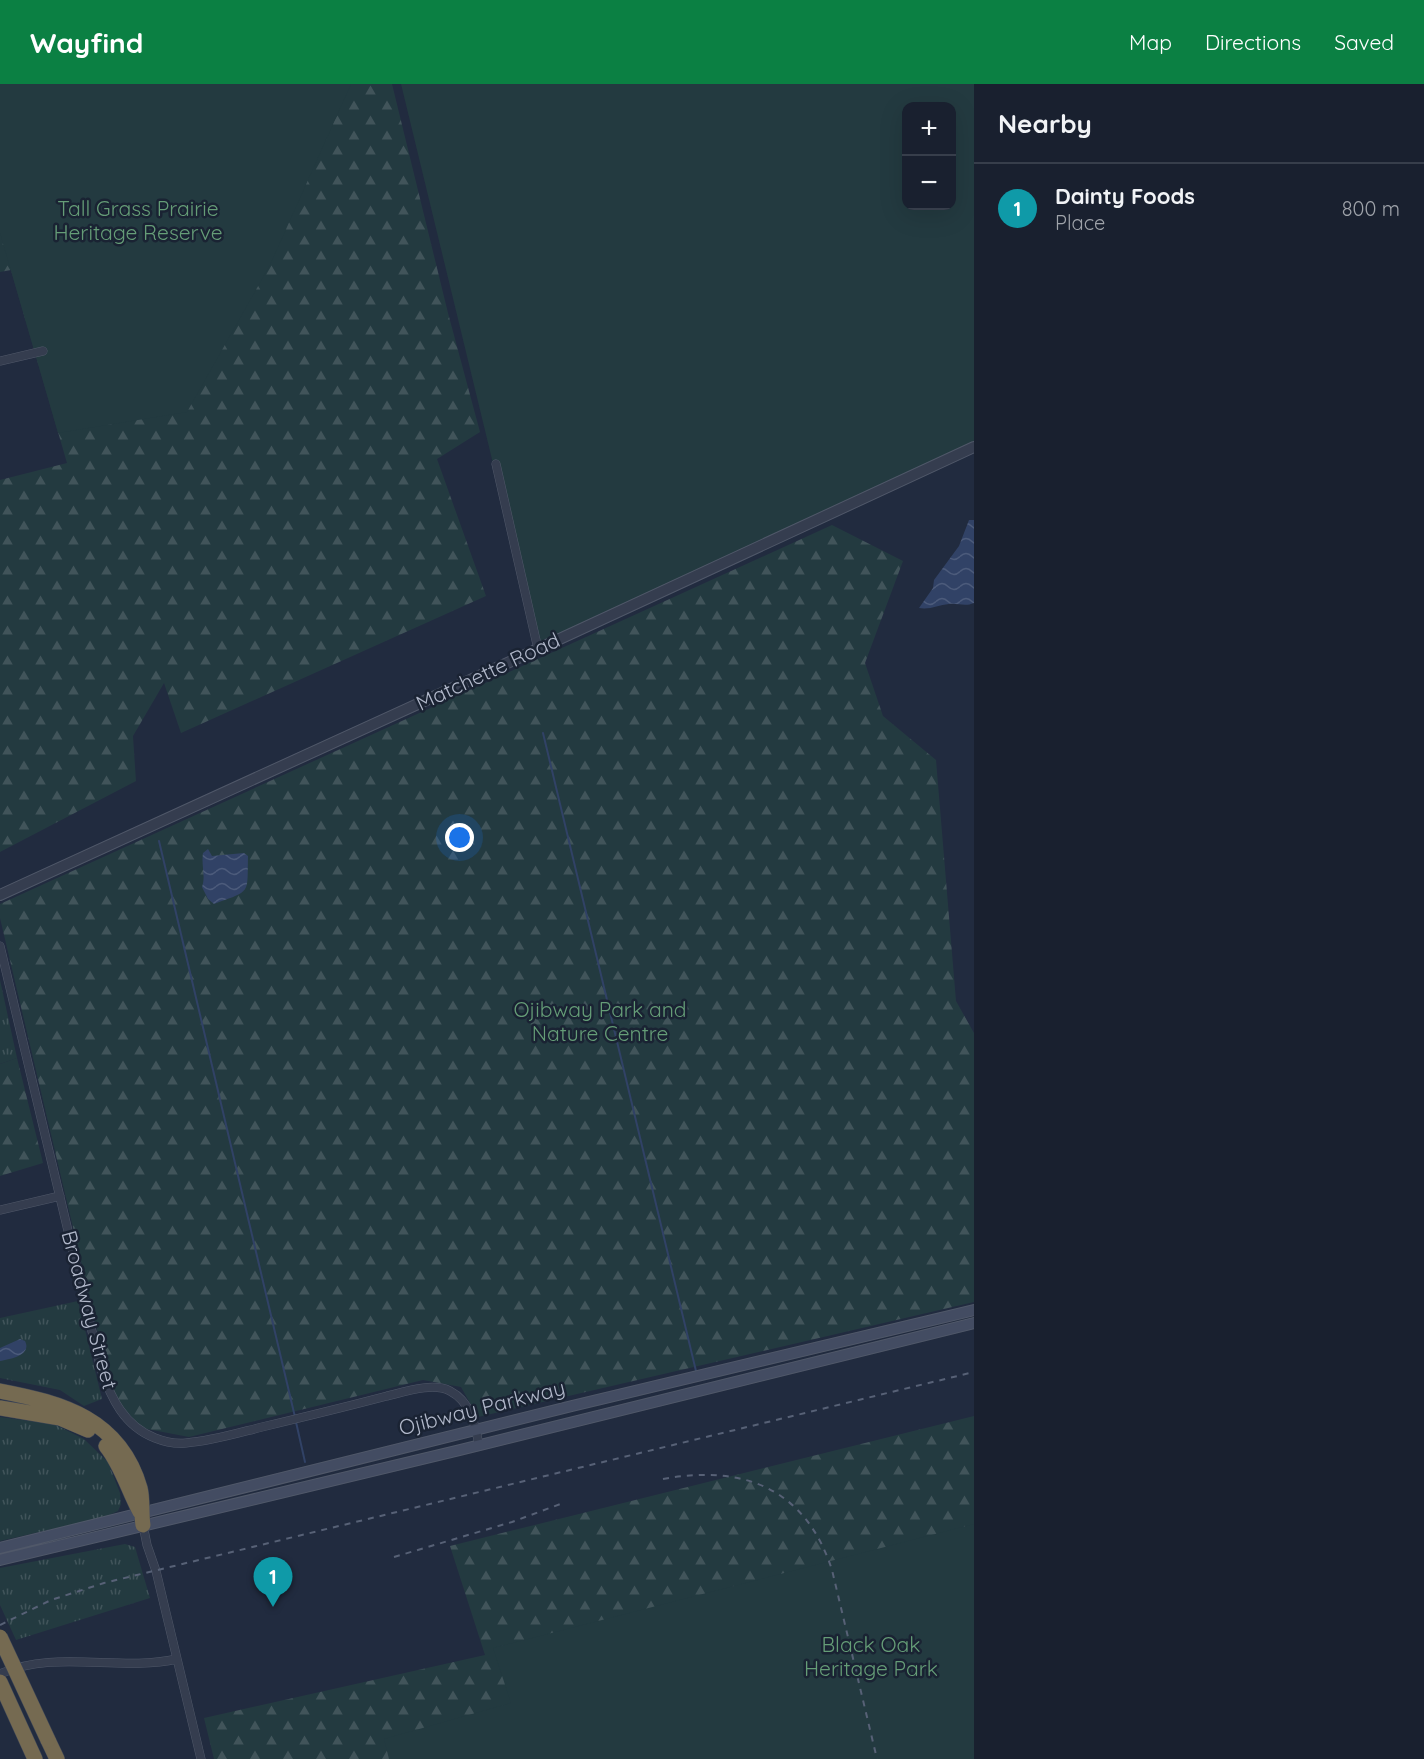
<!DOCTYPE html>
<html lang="en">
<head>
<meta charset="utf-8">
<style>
  :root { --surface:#19202f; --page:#262d3b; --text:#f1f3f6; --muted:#9fa3aa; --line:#373e4b; --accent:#0b8043 }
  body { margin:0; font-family:Quicksand,sans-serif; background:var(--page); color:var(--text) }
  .controls { position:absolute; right:18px; top:18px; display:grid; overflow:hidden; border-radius:12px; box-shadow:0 6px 24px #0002 }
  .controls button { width:54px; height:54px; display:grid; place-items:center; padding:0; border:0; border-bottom:2px solid var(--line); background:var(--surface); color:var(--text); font:30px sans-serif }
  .you { position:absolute; left:460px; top:754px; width:21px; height:21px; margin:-15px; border:4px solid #fff; border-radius:50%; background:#1a73e8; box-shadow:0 0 0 9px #1a73e833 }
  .badge { display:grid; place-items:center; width:39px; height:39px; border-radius:50%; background:var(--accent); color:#fff; font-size:20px; font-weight:700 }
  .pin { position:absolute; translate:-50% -50px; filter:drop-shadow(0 2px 3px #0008) }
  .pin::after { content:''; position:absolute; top:32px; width:21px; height:18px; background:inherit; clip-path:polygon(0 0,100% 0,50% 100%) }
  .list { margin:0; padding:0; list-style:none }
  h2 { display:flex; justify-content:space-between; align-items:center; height:78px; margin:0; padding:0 24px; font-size:26px }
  h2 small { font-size:20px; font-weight:400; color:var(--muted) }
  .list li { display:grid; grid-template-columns:39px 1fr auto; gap:18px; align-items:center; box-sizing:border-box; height:90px; padding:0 24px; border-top:2px solid var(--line) }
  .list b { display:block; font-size:22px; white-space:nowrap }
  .list p { margin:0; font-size:20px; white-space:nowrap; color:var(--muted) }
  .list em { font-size:20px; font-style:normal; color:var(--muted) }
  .map { position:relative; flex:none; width:974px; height:1675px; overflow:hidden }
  header { display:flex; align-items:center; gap:36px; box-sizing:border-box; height:84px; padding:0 30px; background:var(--accent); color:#fff }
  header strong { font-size:28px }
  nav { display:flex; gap:33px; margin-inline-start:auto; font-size:21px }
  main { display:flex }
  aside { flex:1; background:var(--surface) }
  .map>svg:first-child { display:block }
  .grass { fill:url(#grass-tufts) }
  .forest { fill:url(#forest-firs) }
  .park { fill:#233a40; fill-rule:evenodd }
  .water { fill:url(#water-waves) }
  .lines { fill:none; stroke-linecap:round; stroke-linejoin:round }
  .stream { stroke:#314266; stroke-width:2 }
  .minor-casing { stroke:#505869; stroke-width:9 }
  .tertiary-casing { stroke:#505869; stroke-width:12 }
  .secondary-casing { stroke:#505869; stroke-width:12 }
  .motorway-casing { stroke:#3d4556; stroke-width:16 }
  .minor { stroke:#353d4f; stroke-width:8 }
  .tertiary { stroke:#353d4f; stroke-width:10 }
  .secondary { stroke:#434c62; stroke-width:10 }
  .motorway { stroke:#756a51; stroke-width:15 }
  .rail { stroke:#576176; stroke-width:2; stroke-dasharray:6 6; stroke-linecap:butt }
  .motorway-bridge-casing { stroke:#3d4556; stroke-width:16; stroke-linecap:butt }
  .motorway-bridge { stroke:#756a51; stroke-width:15 }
  .labels { text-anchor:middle; stroke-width:5; stroke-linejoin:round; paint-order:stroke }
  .park-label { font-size:21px; fill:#659d77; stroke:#1a2333 }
  .street-label { font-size:21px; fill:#b1b8ca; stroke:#1a2333 }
</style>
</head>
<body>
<header>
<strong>Wayfind</strong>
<nav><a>Map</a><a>Directions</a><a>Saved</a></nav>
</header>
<main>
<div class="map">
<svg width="974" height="1675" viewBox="0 0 974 1675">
  <defs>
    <pattern id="grass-tufts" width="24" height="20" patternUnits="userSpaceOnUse" patternTransform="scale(1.5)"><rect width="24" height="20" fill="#233a40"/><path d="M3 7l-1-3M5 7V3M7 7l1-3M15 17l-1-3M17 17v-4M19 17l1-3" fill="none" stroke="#41545a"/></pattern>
    <pattern id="forest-firs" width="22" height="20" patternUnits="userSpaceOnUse" patternTransform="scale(1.5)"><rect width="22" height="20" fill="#233a40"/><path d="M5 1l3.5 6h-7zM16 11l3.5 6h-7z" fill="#41545a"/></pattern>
    <pattern id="water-waves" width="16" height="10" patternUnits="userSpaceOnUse" patternTransform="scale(1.5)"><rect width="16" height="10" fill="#314266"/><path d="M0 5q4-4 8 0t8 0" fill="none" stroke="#4c5b7b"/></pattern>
  </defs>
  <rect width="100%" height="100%" fill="#212b3f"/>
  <path class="grass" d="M0,896l17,78 -17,6z
    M78,1217l24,98 -18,7 -24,-16 -60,-12v-60z
    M0,1333l54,7 30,15 24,23 12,31 1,11 -3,7 -13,6 -105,24z
    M125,1460l10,3 15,51 -134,42 -16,-35v-37z"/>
  <path class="forest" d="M0,0h392l56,229 32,119 -43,27 49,137 -305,137 -17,-50 -31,53 3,45 -136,71v-372l67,-17 -56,-193 -11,2z
    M832,441l71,36 -38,102 18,53 53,44 20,241 18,32v269l-496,115 -17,-30 -38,-7 -234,57 -47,-9 -29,-31 -113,-479v-14z
    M17,974l26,105 -43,13v-112z
    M974,1332v343h-760l-10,-41 281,-63 -35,-109z"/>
  <path class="park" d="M0,0h351l-81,181 -83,147 -129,21 -58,-200z
    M401,0h573v361l-436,204zM906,22h46v100h-46z
    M974,1440v235h-585l-5,-20 127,-36 -18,-55z"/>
  <path class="water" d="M969,436h5v83c-9,4 -16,0 -25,1 -11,1 -19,6 -30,4l14,-20 1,-8 25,-34z
    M208,765l4,7 32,-3 4,3c-1,39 4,34 -34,48l-6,-5 -6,-12c4,-11 -1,-22 1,-34z
    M20,1255l5,2c7,14 -14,18 -25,20v-13z"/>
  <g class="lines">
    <path class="stream" d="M543,649l153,638
      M159,757l136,576
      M296,1338l9,40"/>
    <defs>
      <path id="minor" d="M0,277l43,-10
        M496,380l42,185
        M0,862l101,423c10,29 23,57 54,69 10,4 21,6 31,5 26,-2 52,-10 76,-16 42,-10 83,-20 125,-31 17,-4 46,-14 63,-5 21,11 25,33 29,54
        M0,1126l60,-14
        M143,1441l4,20 9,26 45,188
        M0,1590c55,-25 119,-2 177,-15"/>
      <path id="tertiary" d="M0,811l538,-246 436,-202"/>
      <path id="secondary" d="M0,1464l572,-142 402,-96
        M0,1476l460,-110 514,-127"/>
      <path id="motorway" d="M0,1307c63,12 120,28 140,97 3,11 1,25 3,37
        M0,1324l60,10 28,12
        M106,1362c16,20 22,44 34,66
        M0,1598l35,77
        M48,1656l9,19"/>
    </defs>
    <use href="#minor" class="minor-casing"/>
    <use href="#tertiary" class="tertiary-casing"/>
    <use href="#secondary" class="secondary-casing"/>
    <use href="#motorway" class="motorway-casing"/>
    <use href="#minor" class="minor"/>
    <use href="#tertiary" class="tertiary"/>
    <use href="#secondary" class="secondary"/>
    <use href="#motorway" class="motorway"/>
    <path class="rail" d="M663,1395c81,-15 143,10 169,91l45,189
      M394,1473l118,-35 51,-19
      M0,1541l51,-25 53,-17 870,-211"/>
    <defs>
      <path id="motorway-bridge" d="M0,1553l48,103"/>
    </defs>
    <use href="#motorway-bridge" class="motorway-bridge-casing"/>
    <use href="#motorway-bridge" class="motorway-bridge"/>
  </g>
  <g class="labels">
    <g class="park-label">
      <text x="138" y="132">Tall Grass Prairie<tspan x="138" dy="24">Heritage Reserve</tspan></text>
      <text x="600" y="933">Ojibway Park and<tspan x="600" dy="24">Nature Centre</tspan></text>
      <text x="871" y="1568">Black Oak<tspan x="871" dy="24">Heritage Park</tspan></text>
    </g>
    <g class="street-label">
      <text transform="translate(488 588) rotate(-25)" y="7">Matchette Road</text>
      <text transform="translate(89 1226) rotate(75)" y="7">Broadway Street</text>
      <text transform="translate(482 1324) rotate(-14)" y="7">Ojibway Parkway</text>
    </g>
  </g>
</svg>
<div class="controls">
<button>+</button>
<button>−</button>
</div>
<div class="you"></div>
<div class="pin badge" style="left:273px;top:1523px;background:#0f9aa8">1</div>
</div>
<aside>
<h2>Nearby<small></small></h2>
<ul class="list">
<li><span class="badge" style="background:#0f9aa8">1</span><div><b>Dainty Foods</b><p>Place</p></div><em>800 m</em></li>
</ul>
</aside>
</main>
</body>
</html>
